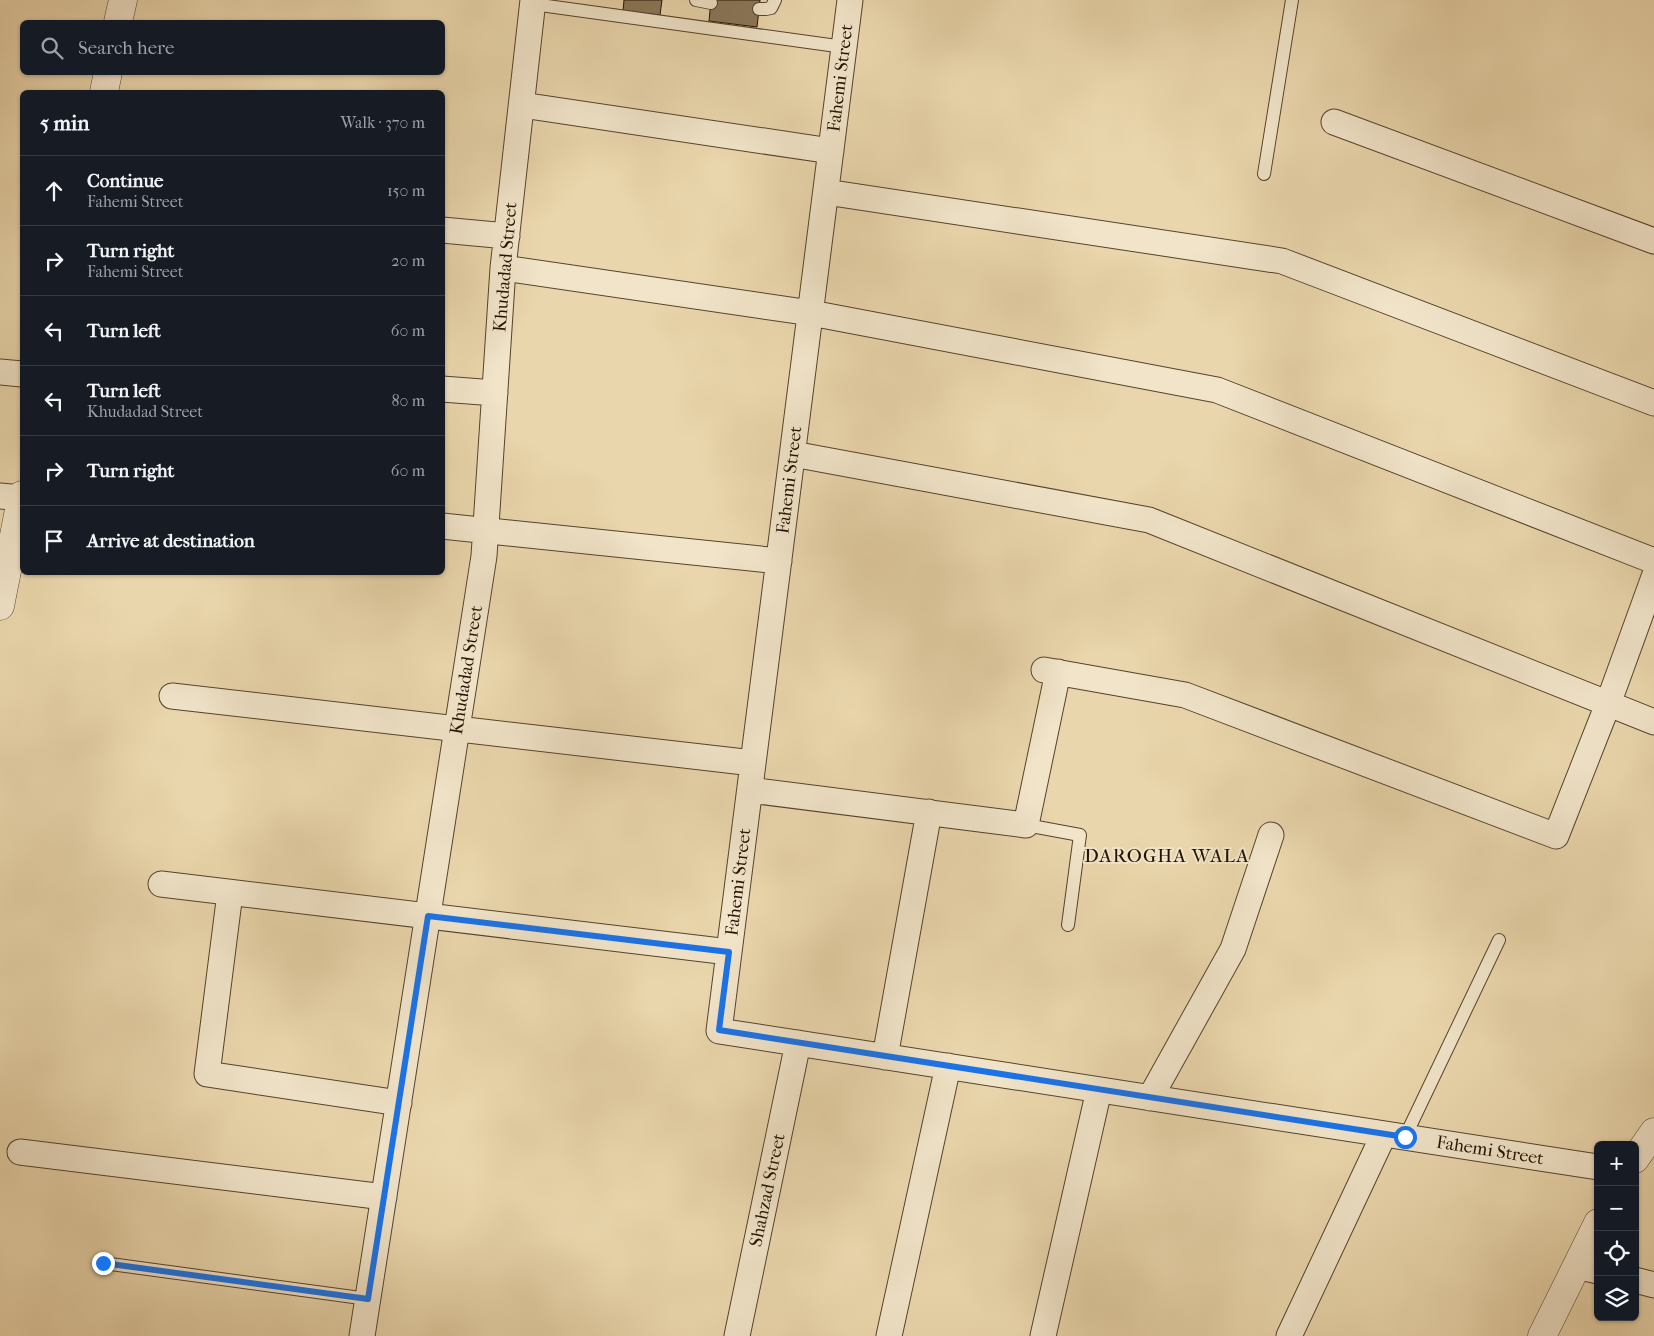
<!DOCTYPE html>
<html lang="en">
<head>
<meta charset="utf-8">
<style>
  :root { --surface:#171b24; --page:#20242c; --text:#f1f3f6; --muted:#9ea1a6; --line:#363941 }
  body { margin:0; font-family:"IM FELL French Canon",serif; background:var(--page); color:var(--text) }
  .controls { position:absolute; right:15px; bottom:15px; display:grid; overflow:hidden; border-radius:8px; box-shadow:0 1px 4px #0004 }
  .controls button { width:45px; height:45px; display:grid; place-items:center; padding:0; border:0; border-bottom:1px solid var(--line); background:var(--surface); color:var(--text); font:25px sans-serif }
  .stop { position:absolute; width:15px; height:15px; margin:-11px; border:4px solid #1a73e8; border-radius:50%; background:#fff }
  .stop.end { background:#1a73e8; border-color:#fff; box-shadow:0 1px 5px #0008 }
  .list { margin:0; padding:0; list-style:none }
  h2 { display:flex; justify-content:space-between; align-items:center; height:65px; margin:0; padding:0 20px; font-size:21px }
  h2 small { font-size:16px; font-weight:400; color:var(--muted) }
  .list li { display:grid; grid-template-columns:32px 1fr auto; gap:15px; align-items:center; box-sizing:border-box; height:70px; padding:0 20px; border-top:1px solid var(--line) }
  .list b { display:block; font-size:19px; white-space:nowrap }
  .list p { margin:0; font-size:16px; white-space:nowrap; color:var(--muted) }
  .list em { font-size:16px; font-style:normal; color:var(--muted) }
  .icon { flex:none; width:28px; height:28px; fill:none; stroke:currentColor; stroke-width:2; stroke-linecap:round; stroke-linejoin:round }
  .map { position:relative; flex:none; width:1654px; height:1336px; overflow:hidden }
  .search { position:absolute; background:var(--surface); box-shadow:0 1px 4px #0004; left:20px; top:20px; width:425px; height:55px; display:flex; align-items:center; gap:12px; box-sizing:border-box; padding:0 18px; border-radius:8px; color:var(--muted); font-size:19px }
  .panel { position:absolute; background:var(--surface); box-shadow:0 1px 4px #0004; left:20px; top:90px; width:425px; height:485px; border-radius:8px }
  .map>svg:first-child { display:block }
  .building { fill:#8a785a; stroke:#231201 }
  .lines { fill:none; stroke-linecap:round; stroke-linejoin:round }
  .service-casing { stroke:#55432c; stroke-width:14 }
  .minor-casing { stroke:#55432c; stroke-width:27 }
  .tertiary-casing { stroke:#55432c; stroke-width:29 }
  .service { stroke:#f1e4c9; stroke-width:12 }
  .minor { stroke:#f1e4c9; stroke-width:25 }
  .tertiary { stroke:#f1e4c9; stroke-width:28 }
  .route { stroke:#1a73e8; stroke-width:6 }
  .labels { text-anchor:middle; stroke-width:4; stroke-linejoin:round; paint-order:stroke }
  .street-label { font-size:18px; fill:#231201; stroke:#f1e4c9 }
  .neighbourhood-label { font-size:19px; letter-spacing:1px; fill:#231201; stroke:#f1e4c9 }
</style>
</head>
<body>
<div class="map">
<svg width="1654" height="1336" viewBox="0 0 1654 1336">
  <rect width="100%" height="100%" fill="#ead6ac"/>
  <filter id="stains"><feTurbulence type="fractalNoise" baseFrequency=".004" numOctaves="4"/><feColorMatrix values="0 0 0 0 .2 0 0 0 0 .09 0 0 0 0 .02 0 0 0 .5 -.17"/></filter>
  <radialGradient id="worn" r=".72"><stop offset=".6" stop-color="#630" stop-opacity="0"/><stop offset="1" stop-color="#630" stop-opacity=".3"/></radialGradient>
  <path class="building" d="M624,0h38l-2,15 -37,-4z
    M711,0h49l-3,27 -48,-6z"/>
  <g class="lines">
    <defs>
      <path id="service" d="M696,0l15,3
        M533,4l311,43
        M759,9h7l5,-1 4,-8
        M1264,174l28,-174
        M1026,825l54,10 -12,90
        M1405,1137l94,-197
        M103,1263l265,36"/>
      <path id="minor" d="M850,0l-131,1031 879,136
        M522,105l309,46
        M1334,122l320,119
        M826,192l456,69 372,142
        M442,230l65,6
        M503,268l308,45 406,77 437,171
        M0,372l22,2
        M442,389l53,4
        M793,454l356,66 505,202
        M0,496l22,2
        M442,526l337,35
        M1044,670l141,25 371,141 52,-132 46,-127
        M172,696l581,67
        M750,790l276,35 32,-153
        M161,884l568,68
        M230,893l-23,181 192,29
        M885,1057l44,-245
        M1150,1098l83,-149 38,-114
        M20,1152l364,45
        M1576,1266l22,5
        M1635,1280l19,5
        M362,1336l122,-780 19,-288 30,-268
        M737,1336l61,-293
        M889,1336l59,-270
        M1043,1336l56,-246
        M1289,1336l95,-202"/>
      <path id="tertiary" d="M118,22l5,-22
        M104,92l4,-20
        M0,606l22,-111
        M1635,1159l19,-27
        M1542,1336l56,-113"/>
    </defs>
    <use href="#service" class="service-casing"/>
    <use href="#minor" class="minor-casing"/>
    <use href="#tertiary" class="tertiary-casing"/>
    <use href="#service" class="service"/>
    <use href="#minor" class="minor"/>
    <use href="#tertiary" class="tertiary"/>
  </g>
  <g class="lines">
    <path class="route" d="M103,1263l265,36 60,-383 301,36 -10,78 686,107"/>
  </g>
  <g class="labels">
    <g class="street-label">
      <text transform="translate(840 78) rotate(-83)" y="6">Fahemi Street</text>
      <text transform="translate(505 267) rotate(-85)" y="6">Khudadad Street</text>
      <text transform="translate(789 480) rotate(-83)" y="6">Fahemi Street</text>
      <text transform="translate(466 670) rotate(-81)" y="6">Khudadad Street</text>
      <text transform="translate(738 882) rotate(-83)" y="6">Fahemi Street</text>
      <text transform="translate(1490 1150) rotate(9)" y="6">Fahemi Street</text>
      <text transform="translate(767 1190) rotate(-78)" y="6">Shahzad Street</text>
    </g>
    <g class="neighbourhood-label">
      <text x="1167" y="862">DAROGHA WALA</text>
    </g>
  </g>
  <rect width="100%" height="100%" filter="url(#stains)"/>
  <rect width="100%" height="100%" fill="url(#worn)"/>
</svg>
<div class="controls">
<button>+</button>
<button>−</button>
<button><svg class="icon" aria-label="locate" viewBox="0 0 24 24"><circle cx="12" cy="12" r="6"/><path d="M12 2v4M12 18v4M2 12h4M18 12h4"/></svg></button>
<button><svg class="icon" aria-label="layers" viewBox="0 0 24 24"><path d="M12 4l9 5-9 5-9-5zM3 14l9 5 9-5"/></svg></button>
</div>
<div class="stop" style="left:1405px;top:1137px"></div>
<div class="stop end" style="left:103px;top:1263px"></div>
<div class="search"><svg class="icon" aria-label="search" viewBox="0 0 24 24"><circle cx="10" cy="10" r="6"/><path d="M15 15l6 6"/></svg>Search here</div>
<section class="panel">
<h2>5 min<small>Walk · 370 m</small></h2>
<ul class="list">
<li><svg class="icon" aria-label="ahead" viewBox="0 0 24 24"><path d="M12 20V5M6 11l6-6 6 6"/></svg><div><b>Continue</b><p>Fahemi Street</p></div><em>150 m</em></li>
<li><svg class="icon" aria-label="right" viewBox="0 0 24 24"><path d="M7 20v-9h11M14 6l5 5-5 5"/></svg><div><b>Turn right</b><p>Fahemi Street</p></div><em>20 m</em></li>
<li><svg class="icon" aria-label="left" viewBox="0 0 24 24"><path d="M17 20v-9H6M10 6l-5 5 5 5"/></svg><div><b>Turn left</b></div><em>60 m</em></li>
<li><svg class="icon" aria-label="left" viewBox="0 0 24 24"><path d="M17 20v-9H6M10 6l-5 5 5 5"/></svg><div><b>Turn left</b><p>Khudadad Street</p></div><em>80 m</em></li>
<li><svg class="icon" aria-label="right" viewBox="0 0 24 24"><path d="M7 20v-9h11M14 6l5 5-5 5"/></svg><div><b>Turn right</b></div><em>60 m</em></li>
<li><svg class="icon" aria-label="arrive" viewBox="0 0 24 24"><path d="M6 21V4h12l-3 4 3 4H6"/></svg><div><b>Arrive at destination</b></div></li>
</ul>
</section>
</div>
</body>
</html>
